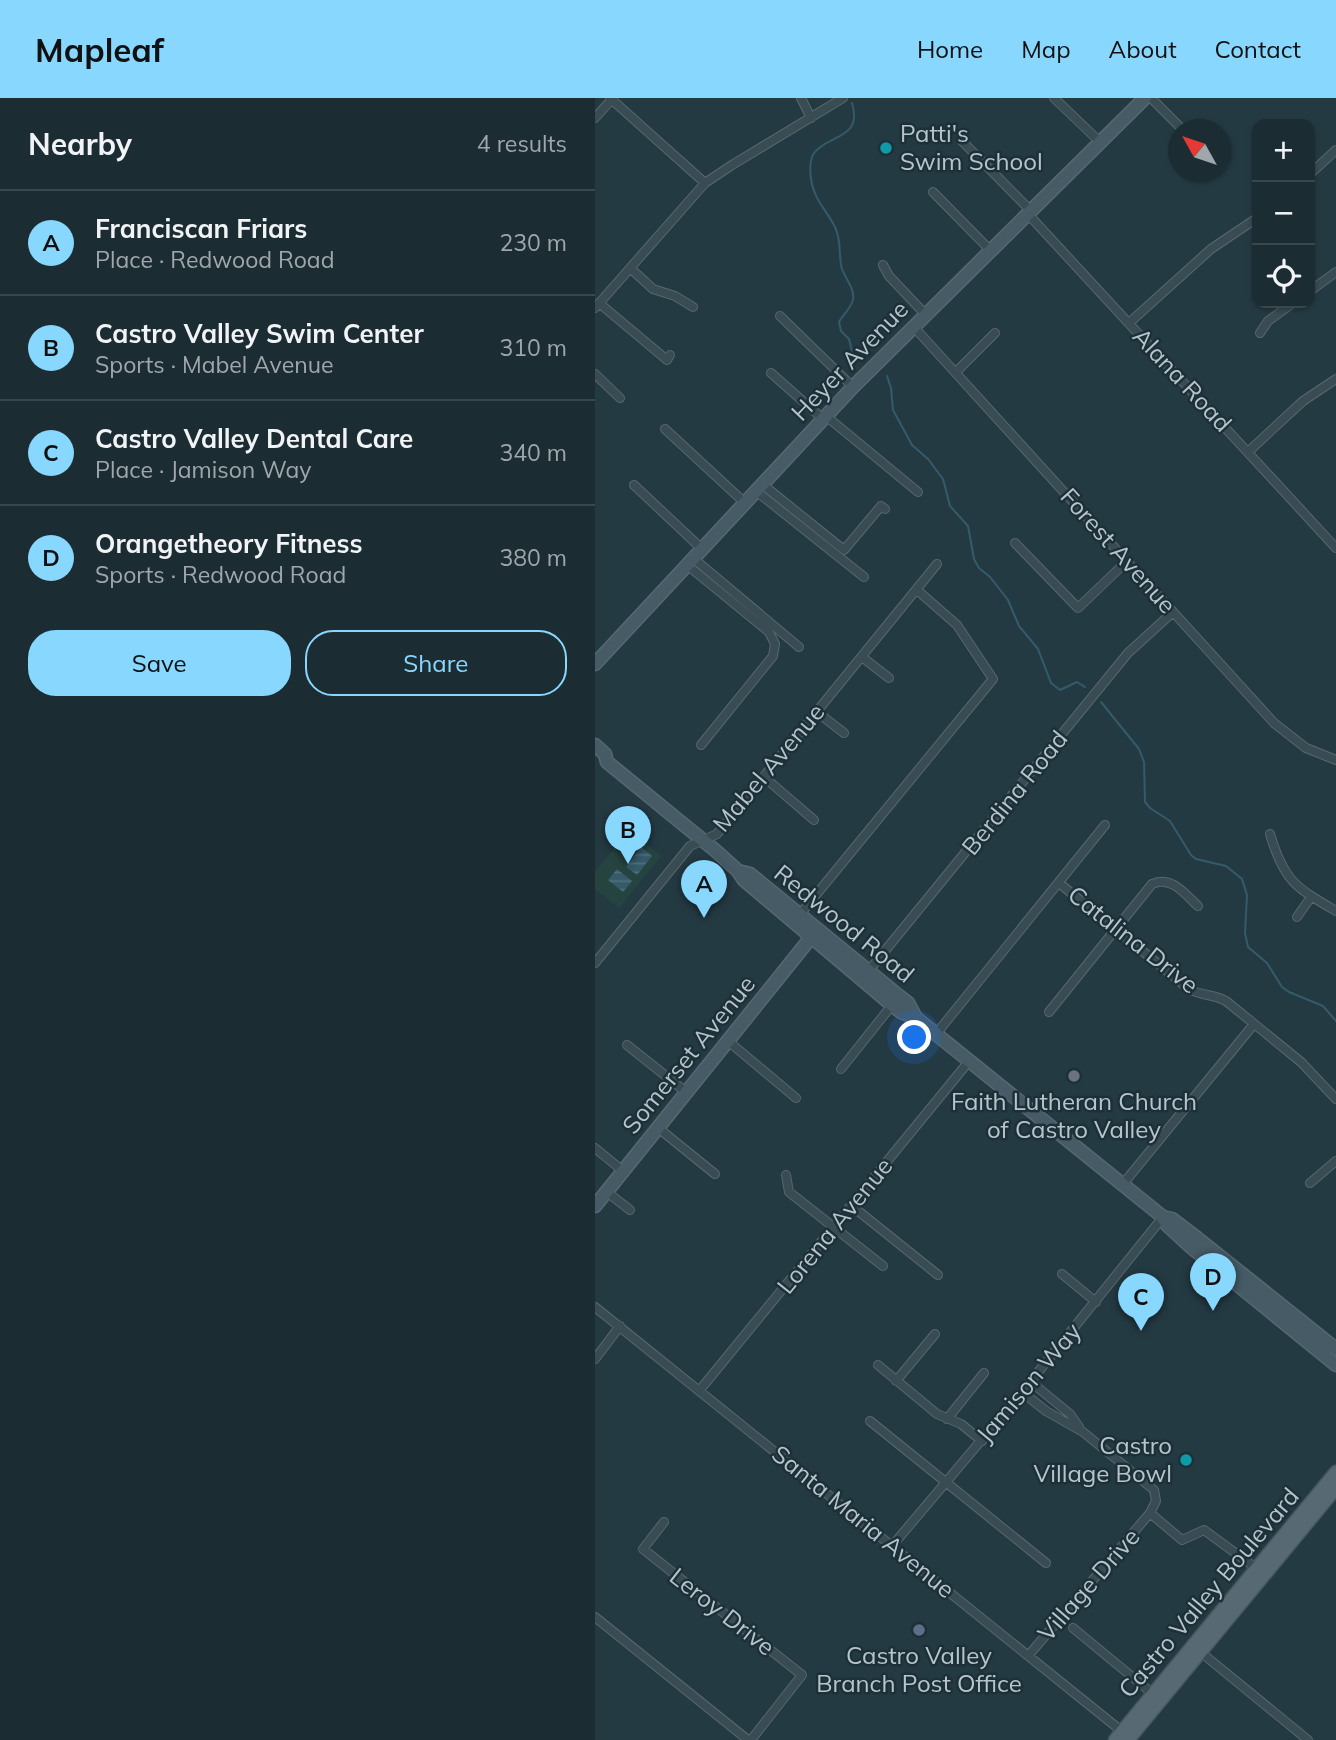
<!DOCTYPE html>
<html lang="en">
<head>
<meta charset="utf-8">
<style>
  :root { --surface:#1b2c32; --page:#24343a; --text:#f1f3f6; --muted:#a0a7ac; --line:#39484d; --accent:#88d7ff }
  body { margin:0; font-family:Mulish,sans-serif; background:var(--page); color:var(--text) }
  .controls { position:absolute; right:21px; top:21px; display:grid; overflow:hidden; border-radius:14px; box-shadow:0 2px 5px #0004 }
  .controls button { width:63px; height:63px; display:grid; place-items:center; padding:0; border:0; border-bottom:2px solid var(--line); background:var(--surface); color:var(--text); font:35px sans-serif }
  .compass { position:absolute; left:573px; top:21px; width:63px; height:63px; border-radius:50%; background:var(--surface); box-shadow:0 2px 5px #0004; rotate:310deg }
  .you { position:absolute; left:320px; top:940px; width:24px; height:24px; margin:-18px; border:5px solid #fff; border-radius:50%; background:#1a73e8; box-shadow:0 0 0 10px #1a73e833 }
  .badge { display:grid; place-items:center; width:46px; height:46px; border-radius:50%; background:var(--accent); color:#111; font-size:23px; font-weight:700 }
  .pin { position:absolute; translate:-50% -58px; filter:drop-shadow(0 2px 4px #0008) }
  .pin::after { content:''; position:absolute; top:37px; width:24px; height:21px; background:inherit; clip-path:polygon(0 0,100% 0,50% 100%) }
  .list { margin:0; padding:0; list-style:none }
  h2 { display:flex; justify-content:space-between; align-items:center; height:91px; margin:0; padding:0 28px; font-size:30px }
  h2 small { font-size:23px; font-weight:400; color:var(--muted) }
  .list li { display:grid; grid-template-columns:46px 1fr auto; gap:21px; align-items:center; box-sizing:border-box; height:105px; padding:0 28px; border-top:2px solid var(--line) }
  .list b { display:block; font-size:26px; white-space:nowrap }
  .list p { margin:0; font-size:23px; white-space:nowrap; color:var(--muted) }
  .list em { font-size:23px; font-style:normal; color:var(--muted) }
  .actions { display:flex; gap:14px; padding:21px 28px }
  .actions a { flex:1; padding:16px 0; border:2px solid var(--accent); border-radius:28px; text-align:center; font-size:24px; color:var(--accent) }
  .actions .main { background:var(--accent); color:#111 }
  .icon { flex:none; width:38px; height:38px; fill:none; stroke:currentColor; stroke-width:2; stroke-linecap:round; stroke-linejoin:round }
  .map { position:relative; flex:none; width:741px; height:1642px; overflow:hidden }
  header { display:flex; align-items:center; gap:42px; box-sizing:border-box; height:98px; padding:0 35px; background:var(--accent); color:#111 }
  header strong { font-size:33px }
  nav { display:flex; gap:38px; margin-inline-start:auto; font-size:24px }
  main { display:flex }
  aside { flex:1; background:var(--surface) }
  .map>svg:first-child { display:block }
  .garden { fill:#26443f }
  .water { fill:url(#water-rules) }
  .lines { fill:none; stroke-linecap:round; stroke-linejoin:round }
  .stream { stroke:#355a6a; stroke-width:2 }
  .street-casing { stroke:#576870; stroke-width:10 }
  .secondary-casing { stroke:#576870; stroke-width:15 }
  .primary-casing { stroke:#45575f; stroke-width:15 }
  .street { stroke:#394b53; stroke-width:8 }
  .secondary { stroke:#465b66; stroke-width:12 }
  .primary { stroke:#576a73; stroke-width:12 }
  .culture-dot { fill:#0f9aa8; stroke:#1d3038; stroke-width:2.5 }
  .worship-dot { fill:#6b7280; stroke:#1d3038; stroke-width:2.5 }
  .service-dot { fill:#5c6f8a; stroke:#1d3038; stroke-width:2.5 }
  .labels { text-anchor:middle; stroke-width:5; stroke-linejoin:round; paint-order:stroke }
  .poi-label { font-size:24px; fill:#b6c5cd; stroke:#1d3038 }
  .street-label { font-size:24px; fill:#b6c5cd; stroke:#1d3038 }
</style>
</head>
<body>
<header>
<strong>Mapleaf</strong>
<nav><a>Home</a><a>Map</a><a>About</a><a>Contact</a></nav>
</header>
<main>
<aside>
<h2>Nearby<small>4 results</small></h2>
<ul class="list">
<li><span class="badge">A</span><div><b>Franciscan Friars</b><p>Place · Redwood Road</p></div><em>230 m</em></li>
<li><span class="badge">B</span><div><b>Castro Valley Swim Center</b><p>Sports · Mabel Avenue</p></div><em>310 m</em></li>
<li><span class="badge">C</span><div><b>Castro Valley Dental Care</b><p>Place · Jamison Way</p></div><em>340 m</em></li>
<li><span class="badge">D</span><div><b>Orangetheory Fitness</b><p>Sports · Redwood Road</p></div><em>380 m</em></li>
</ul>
<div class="actions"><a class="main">Save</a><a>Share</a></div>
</aside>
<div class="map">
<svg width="741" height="1642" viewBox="0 0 741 1642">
  <defs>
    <pattern id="water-rules" width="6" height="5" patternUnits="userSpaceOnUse" patternTransform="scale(1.75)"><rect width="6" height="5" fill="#355a6a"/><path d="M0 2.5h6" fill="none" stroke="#50707e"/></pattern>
  </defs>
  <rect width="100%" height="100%" fill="#243a43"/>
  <path class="garden" d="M34,732l32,26 -42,52 -24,-19v-17z"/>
  <path class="water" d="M46,749l11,9 -15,19 -11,-8z
    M22,771l15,12 -9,11 -15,-12z"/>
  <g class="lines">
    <path class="stream" d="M257,5c11,37 -24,31 -38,50 -5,7 -4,18 -3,26 2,19 16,32 24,48 7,14 3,28 7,42 3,9 13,20 11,30 -1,8 -10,16 -14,23l2,9 8,8 5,20
      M292,278l4,12 2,22 19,35 16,14 15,20 7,27 18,20 6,33 5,9 11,9 18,23 11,26 19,23 13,34 9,7 17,-8 8,5
      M506,604l38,47 5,13 1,40 5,6 20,13 21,34 5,4 30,7 16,13 5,16 -2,38 3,14 19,16 15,24 7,5 34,14 13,15"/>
    <defs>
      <path id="street" d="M15,0l95,85
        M206,0l10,20
        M459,0l46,44
        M556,0l32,32
        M0,20l18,-20
        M367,43l68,69
        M715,76l26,-24
        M338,94l57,58
        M432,115l309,335
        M288,167l6,11 36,38
        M35,170l23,21 22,7 18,11
        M715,193l26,-19
        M4,205l68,57 3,-5
        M0,210l110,-125 27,-18 111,-67
        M185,218l73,71
        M534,225l82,-74 46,-31
        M318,228l361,397 32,25 30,12
        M665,235l8,-12 25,-18
        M361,274l39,-39
        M176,275l52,46
        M0,276l25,24
        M231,318l92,76
        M70,331l80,74
        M654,353l54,-50 33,-22
        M167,386l82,66 37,-44 4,3
        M39,387l68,64
        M161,393l108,86
        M420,445l63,65 49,-47
        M98,460l106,89
        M92,467l82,67 6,12 -2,12 -72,89
        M267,559l27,21
        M222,614l27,21
        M169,679l50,43
        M675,736c14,47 25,53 66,77
        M464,785l130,106c12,7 25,5 37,12l75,61 35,37
        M702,819l14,-20
        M202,820l196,-239 -36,-54 -40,-35
        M0,865l95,-117 27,-12 220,-270
        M271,876l262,-321 45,-41
        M454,914l103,-128c19,-9 33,10 46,22
        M341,936l169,-209
        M133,943l68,57
        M32,947l59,47
        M246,971l51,-64
        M62,1029l58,47
        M0,1050l28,23
        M191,1077l3,17 94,74
        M715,1085l26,-22
        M528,1086l131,-160
        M12,1094l23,18
        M257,1108l86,69
        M467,1176l34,28
        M0,1209l529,426
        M0,1261l25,-33
        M283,1267l59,49 24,10 21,17
        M301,1283l39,-47
        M436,1284l39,32 9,13
        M104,1293l271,-331
        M427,1294l24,19 37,21 71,58 2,11 -6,12 32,27 22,-10 56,41
        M352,1321l37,-46
        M275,1323l176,142
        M69,1424l-21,27 159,126 -51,65
        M297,1448l130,-154 141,-175
        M0,1519l153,123
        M478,1530l80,66
        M603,1552l110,90
        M433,1558l122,-143"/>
      <path id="secondary" d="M0,566l258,-277 292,-289
        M0,647l10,9 2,8 109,89 22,20 6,9 148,125 9,7 15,6 247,199 4,8 24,22 145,118
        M143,773l12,3 149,122 9,7 8,15
        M0,1108l222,-276
        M572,1120l5,1 25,19 139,111"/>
      <path id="primary" d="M520,1642l221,-268
        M533,1642l208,-252"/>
    </defs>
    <use href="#street" class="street-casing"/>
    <use href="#secondary" class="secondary-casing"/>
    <use href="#primary" class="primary-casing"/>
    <use href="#street" class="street"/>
    <use href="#secondary" class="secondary"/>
    <use href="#primary" class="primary"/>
  </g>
  <g class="culture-dot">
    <circle cx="291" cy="50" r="7"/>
    <circle cx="591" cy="1362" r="7"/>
  </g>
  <circle class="worship-dot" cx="479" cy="978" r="7"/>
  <circle class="service-dot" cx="324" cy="1532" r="7"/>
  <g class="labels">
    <g class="poi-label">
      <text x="305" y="44" text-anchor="start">Patti's<tspan x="305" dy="28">Swim School</tspan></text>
      <text x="479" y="1012">Faith Lutheran Church<tspan x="479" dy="28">of Castro Valley</tspan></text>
      <text x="577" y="1356" text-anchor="end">Castro<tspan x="577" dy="28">Village Bowl</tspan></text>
      <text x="324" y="1566">Castro Valley<tspan x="324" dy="28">Branch Post Office</tspan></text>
    </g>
    <g class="street-label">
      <text transform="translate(255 263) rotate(-46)" y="8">Heyer Avenue</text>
      <text transform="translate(587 282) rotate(47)" y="8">Alana Road</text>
      <text transform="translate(523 453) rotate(48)" y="8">Forest Avenue</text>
      <text transform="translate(174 670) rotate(-50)" y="8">Mabel Avenue</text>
      <text transform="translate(420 695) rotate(-51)" y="8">Berdina Road</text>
      <text transform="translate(249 826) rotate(39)" y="8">Redwood Road</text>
      <text transform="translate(538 842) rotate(38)" y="8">Catalina Drive</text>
      <text transform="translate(94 957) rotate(-51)" y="8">Somerset Avenue</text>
      <text transform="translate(240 1128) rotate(-51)" y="8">Lorena Avenue</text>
      <text transform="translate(434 1285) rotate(-50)" y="8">Jamison Way</text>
      <text transform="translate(268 1424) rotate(39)" y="8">Santa Maria Avenue</text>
      <text transform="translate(494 1487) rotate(-49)" y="8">Village Drive</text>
      <text transform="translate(614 1495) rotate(-50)" y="8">Castro Valley Boulevard</text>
      <text transform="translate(127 1514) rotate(38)" y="8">Leroy Drive</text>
    </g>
  </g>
</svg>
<div class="controls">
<button>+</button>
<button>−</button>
<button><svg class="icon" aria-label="locate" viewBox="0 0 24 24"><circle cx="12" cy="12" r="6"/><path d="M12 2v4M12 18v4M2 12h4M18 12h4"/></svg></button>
</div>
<svg class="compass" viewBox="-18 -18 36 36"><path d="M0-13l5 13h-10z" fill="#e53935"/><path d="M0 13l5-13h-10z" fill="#a0a7ac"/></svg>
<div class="you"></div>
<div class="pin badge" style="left:109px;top:820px">A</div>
<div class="pin badge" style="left:33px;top:766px">B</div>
<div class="pin badge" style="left:546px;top:1233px">C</div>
<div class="pin badge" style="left:618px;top:1213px">D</div>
</div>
</main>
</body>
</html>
